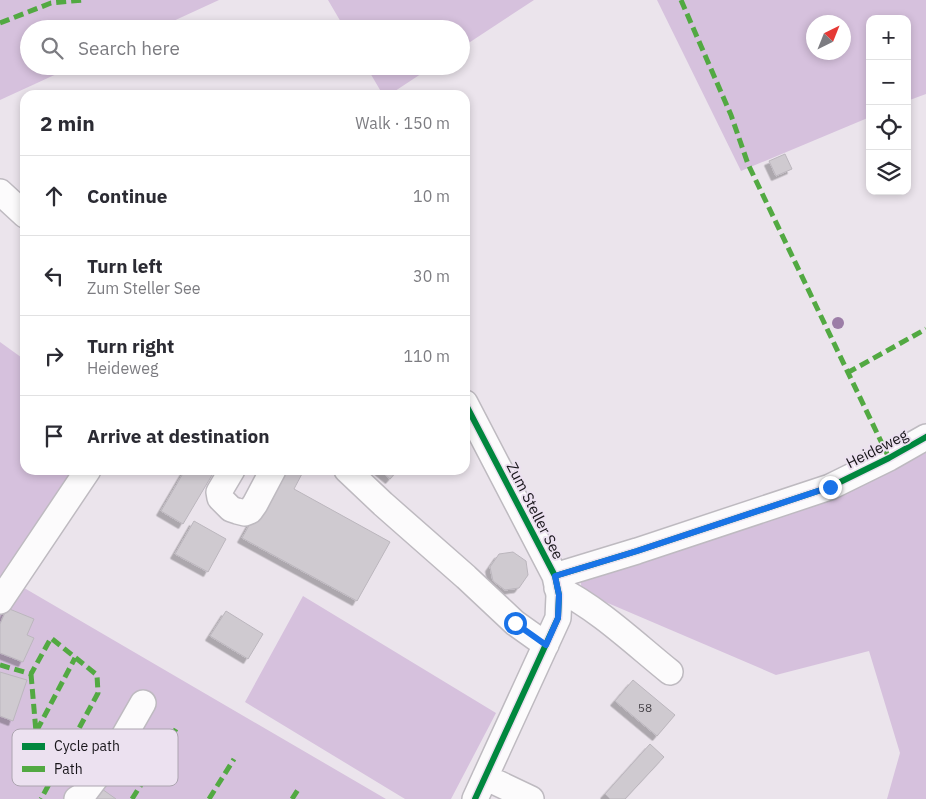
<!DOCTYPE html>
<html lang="en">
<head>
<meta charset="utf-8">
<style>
  :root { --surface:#fff; --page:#f7f7f7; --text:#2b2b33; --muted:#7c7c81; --line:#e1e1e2 }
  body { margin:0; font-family:"IBM Plex Sans",sans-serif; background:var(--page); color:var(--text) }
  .controls { position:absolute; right:15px; top:15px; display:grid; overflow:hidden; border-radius:10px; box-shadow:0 2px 8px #0003 }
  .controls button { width:45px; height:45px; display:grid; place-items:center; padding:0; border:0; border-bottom:1px solid var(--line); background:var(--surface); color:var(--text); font:25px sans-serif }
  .compass { position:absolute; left:806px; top:15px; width:45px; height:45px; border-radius:50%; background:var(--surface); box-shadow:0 2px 8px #0003; rotate:43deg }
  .stop { position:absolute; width:15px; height:15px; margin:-11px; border:4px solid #1a73e8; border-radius:50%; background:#fff }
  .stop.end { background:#1a73e8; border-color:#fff; box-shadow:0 1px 5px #0008 }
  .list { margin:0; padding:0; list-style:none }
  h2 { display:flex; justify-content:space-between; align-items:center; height:65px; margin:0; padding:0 20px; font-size:21px }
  h2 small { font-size:16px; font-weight:400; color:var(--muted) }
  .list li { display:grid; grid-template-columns:32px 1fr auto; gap:15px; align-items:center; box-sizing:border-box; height:80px; padding:0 20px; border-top:1px solid var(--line) }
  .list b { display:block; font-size:19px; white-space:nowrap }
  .list p { margin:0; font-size:16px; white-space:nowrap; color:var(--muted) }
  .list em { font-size:16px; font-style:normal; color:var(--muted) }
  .icon { flex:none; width:28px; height:28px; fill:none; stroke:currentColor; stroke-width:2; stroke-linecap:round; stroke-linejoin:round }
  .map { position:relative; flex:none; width:926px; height:799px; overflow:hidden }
  .search { position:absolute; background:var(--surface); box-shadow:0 2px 8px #0003; left:20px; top:20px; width:450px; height:55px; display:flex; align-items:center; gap:12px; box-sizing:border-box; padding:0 18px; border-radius:28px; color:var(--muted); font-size:19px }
  .panel { position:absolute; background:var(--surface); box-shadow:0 2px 8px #0003; left:20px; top:90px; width:450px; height:385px; border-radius:15px }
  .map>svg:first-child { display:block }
  .green { fill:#d6c1dd; fill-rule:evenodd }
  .building { fill:#cfcad0; stroke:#bbb6bd; filter:url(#shadow) }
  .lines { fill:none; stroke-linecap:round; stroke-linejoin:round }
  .minor-casing { stroke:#bebac0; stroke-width:28 }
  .minor { stroke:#fcfbfc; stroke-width:25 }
  .quiet { stroke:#52a942; stroke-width:5; stroke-dasharray:10 5; stroke-linecap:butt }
  .cycleway-casing { stroke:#ece1f0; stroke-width:9 }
  .cycleway { stroke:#00873e; stroke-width:6 }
  .tree { fill:#9c7da7 }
  .route { stroke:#1a73e8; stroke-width:6 }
  .labels { text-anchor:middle; stroke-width:4; stroke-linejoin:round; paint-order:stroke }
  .number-label { font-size:12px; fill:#464248 }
  .street-label { font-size:15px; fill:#18151a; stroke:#ece1f0 }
  .key { fill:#ece1f0; stroke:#aca4b0; stroke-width:1 }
  .key-label { font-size:14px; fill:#18151a }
</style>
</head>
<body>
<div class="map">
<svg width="926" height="799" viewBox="0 0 926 799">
  <defs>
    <filter id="shadow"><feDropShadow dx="-4.5" dy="4.5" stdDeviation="0" flood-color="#0004"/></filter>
  </defs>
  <rect width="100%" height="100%" fill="#ebe4ec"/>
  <path class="green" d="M0,0h219l-63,29h-127v37h45l-74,34z
    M328,0h206l-73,48v-19h-116z
    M657,0h269v94l-19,7v-82h-37v98l-129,54zM814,22h30v30h-30z
    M366,66h67l-44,29h-6z
    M0,342l25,18v110h47l-70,105 384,224h-386z
    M926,448v351h-39l13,-46 -31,-102 -93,24 -194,-83 -2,-16z
    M303,596l193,117 -45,86h-46l-160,-97z"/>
  <path class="building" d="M785,154l7,15 -16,7 -7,-15z
    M185,470h30l-32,54 -22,-13z
    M280,470h24l-10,19 96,53 -33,59 -115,-63z
    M379,470h19l-8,9z
    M194,521l32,18 -18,33 -33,-18z
    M513,552l13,9 2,14 -9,13 -14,2 -12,-9 -3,-14 9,-13z
    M7,608l27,11 -7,16 7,3 -11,24 -23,-9v-29z
    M226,611l37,23 -15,25 -38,-23z
    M0,672l27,8 -14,41 -13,-5z
    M633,680l42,35 -18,21 -42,-35z
    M650,744l14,13 -39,42h-15l-5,-5z
    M102,789l14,10h-21z"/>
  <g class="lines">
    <defs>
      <path id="minor" d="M0,192l25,23
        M465,403l90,173 4,19 -1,23 -83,181
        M232,470l-13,22 1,6 11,11 6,2 8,2 5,-2 5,-7 18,-34
        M347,470l36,34 83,73 49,46 31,22
        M555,576l82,-25 193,-64 59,-29 37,-21
        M557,588c42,21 77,55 113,84
        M0,601l88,-131
        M485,777l46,22
        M77,799l5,-3 33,-44 28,-49"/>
    </defs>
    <use href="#minor" class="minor-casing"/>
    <use href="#minor" class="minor"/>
    <path class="quiet" d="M681,0l50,115 17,49 141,294
      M0,23l51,-20 32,-3
      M847,373l79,-44
      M0,665l31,9 20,-36 46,37 1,18 -57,106
      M31,674l5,58 39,-74
      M132,799l44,-70
      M209,799l25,-40
      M292,799l7,-11"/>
    <defs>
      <path id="cycleway" d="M465,403l90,173 4,19 -1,23 -83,181
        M555,576l82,-25 193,-64 59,-29 37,-21"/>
    </defs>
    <use href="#cycleway" class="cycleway-casing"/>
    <use href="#cycleway" class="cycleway"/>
  </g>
  <circle class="tree" cx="838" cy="323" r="6"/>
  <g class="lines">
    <path class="route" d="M515,623l31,22 12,-27 1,-23 -4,-19 82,-25 193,-64"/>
  </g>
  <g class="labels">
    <g class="number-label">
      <text x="645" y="712">58</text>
    </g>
    <g class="street-label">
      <text transform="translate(877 449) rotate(-27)" y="5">Heideweg</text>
      <text transform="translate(535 511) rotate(63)" y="5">Zum Steller See</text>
    </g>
  </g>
  <rect x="12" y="729" width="166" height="57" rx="8" class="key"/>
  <rect x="22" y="743" width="23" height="7" fill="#00873e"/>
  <rect x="22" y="766" width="23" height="6" fill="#52a942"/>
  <g class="key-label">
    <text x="54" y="751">Cycle path</text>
    <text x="54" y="774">Path</text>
  </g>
</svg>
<div class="controls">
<button>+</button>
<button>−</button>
<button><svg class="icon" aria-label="locate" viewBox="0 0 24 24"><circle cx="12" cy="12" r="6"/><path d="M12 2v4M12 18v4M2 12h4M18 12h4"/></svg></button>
<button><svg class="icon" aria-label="layers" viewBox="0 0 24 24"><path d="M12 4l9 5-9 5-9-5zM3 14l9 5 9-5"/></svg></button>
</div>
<svg class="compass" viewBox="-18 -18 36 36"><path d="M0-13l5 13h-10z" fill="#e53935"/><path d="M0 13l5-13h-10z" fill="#7c7c81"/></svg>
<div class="stop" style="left:515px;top:623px"></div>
<div class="stop end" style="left:830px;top:487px"></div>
<div class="search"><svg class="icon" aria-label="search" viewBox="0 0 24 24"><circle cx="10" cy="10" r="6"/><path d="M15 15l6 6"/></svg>Search here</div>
<section class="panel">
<h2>2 min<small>Walk · 150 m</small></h2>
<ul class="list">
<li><svg class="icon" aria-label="ahead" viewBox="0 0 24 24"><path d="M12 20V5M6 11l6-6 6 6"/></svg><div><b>Continue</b></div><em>10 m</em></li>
<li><svg class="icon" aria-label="left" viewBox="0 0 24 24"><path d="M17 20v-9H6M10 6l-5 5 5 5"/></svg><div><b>Turn left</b><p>Zum Steller See</p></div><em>30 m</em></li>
<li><svg class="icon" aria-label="right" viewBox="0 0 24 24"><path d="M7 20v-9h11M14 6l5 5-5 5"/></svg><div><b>Turn right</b><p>Heideweg</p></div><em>110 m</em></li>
<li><svg class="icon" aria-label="arrive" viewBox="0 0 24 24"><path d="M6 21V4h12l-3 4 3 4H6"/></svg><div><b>Arrive at destination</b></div></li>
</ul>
</section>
</div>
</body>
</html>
